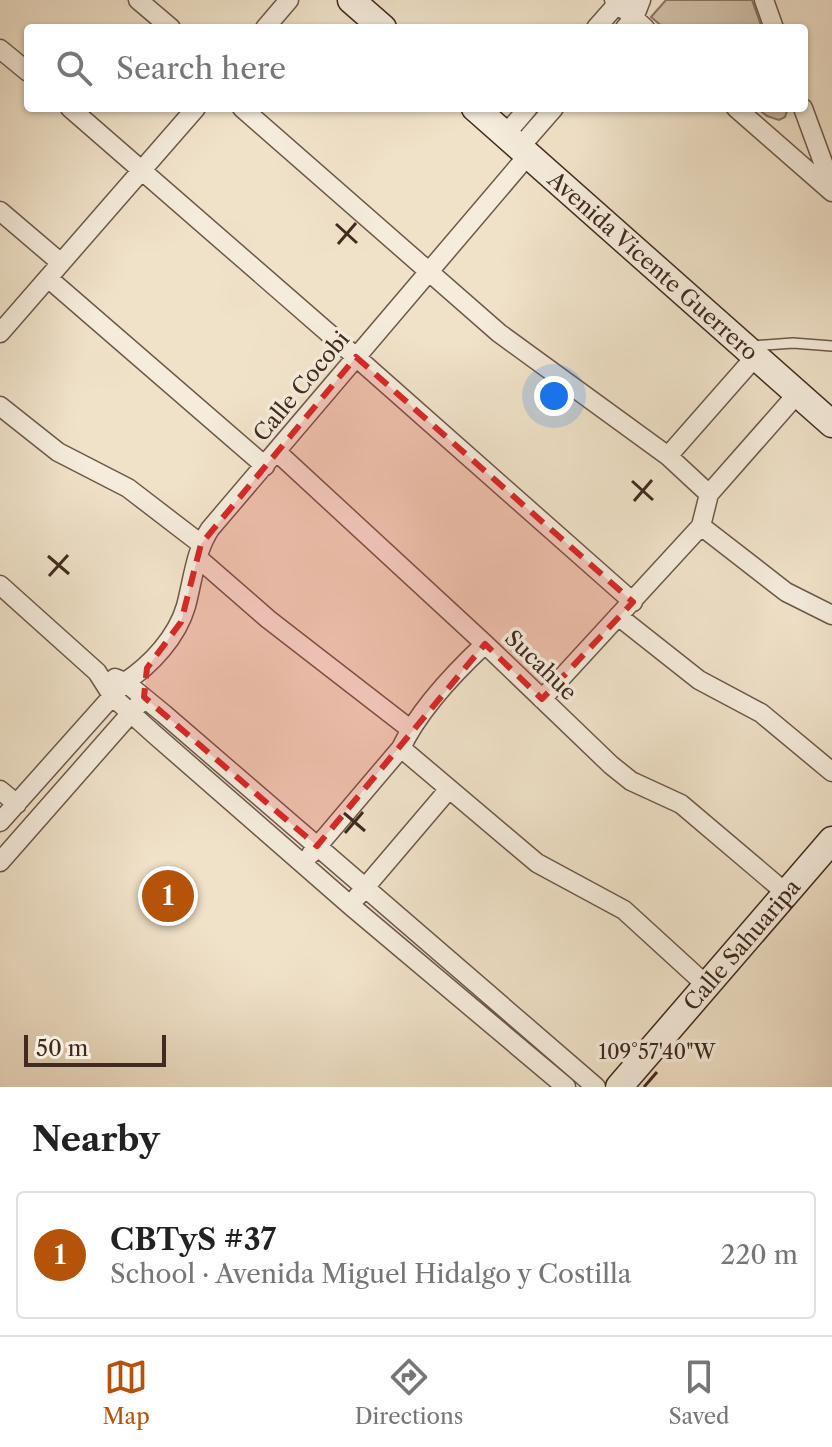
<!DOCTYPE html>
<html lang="en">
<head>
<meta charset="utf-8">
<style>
  :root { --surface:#fff; --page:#f6f6f6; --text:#222; --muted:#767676; --line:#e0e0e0; --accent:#b45309 }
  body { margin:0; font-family:"Libre Caslon Text",serif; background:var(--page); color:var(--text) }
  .scale { position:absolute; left:24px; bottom:20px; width:142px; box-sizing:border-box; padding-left:8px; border:4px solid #412a1f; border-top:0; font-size:22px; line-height:28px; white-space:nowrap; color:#412a1f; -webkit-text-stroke:6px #f5ecdc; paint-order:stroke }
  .you { position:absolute; left:554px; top:396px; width:28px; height:28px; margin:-20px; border:6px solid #fff; border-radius:50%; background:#1a73e8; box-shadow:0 0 0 12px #1a73e833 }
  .badge { display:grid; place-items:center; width:52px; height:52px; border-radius:50%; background:var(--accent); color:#fff; font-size:26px; font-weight:700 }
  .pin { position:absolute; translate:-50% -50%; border:4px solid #fff; box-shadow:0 2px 8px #0006 }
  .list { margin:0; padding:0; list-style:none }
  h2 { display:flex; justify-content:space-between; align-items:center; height:104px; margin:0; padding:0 32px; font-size:34px }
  h2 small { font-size:26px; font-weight:400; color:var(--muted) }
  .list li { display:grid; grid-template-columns:52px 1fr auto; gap:24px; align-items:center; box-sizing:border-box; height:128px; margin:0 16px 16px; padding:0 16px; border:2px solid var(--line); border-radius:8px }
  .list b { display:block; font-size:30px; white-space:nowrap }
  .list p { margin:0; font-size:26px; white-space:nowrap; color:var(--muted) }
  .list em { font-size:26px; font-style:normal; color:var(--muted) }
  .icon { flex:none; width:44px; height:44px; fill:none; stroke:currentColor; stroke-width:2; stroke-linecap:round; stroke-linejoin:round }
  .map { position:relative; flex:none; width:832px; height:1087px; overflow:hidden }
  .search { position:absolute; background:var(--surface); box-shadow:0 2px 6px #0004; left:24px; right:24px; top:24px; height:88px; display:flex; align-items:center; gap:20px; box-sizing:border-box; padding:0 28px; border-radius:8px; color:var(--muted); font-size:30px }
  .sheet { height:248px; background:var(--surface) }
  nav { display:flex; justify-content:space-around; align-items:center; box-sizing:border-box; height:112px; border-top:2px solid var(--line); background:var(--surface); font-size:22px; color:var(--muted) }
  nav a { display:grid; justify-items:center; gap:4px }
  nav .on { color:var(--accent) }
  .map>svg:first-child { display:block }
  .green { fill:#d2c3ac; stroke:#8a7666; stroke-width:2 }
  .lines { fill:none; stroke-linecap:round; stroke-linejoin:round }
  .service-casing { stroke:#6d584a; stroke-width:12 }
  .minor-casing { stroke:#6d584a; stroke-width:21 }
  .secondary-casing { stroke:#412a1f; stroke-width:29 }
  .service { stroke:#f5ecdc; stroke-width:9 }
  .minor { stroke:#f5ecdc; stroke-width:18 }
  .secondary { stroke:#f5ecdc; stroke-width:26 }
  .marked { fill:#d62828; fill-opacity:0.2; stroke:#d62828; stroke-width:6; stroke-dasharray:16 10; stroke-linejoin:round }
  .ticks { fill:none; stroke:#412a1f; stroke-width:3 }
  .labels { text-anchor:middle; stroke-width:7; stroke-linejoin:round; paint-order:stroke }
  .street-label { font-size:22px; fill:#412a1f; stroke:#f5ecdc }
  .ticks-label { font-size:20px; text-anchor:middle; fill:#412a1f; stroke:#f5ecdc; stroke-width:7; stroke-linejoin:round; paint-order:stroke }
</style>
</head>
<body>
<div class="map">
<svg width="832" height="1087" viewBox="0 0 832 1087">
  <rect width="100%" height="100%" fill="#f0e2c9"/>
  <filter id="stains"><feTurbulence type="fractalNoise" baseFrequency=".0025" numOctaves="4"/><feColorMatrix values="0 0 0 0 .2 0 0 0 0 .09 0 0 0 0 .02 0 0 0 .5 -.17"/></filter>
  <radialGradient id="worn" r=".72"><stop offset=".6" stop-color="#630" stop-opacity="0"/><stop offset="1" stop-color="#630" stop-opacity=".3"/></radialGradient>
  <path class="green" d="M666,0h86l10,28h-98l-13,-11z
    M757,108h31l-3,9 -6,3 -12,-4z"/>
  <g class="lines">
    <defs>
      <path id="service" d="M752,346l41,-3 39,3"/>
      <path id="minor" d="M138,0l33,28
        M614,0l31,28
        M764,0l10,28
        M265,28l24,-28
        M596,28l22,-25 7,-3
        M625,28l9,-10 7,-18
        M0,49l28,23
        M70,108l286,249 277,245
        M242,108l257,225 169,123 41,38
        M736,108l96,84
        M803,108l29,79
        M506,134l22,-26
        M520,147l34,-39
        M0,211l61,52
        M48,278l217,188
        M0,333l196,-225
        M0,406l58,46 70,36 73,56
        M277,452l208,192 126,121 20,16 50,23 105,89
        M668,456l87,-99
        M701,526l85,66 46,23
        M198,558l70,61 142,110
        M0,585l97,87 16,25 41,37 197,172 215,181
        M618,616l81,64 62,33 71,59
        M115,678l10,4 39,32 432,373
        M542,699l159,-173 8,-32 88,-100
        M401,748l136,115 87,47 81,74
        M0,790l17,14
        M0,822l125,-140c26,-17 52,-45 61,-76 7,-26 9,-54 24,-77l319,-375
        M311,854l90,-106c17,-36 54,-76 84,-104
        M0,862l138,-157
        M357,897l92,-108"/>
      <g id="secondary">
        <path d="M351,0l32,28"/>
        <path id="s1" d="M475,108l357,316"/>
        <path id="s2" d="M619,1087l213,-247"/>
      </g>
    </defs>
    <use href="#service" class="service-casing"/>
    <use href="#minor" class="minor-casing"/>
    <use href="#secondary" class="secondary-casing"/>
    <use href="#service" class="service"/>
    <use href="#minor" class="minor"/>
    <use href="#secondary" class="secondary"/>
  </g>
  <path class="marked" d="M356,357l277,245 -91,97 -57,-55 -168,202 -173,-149 3,-29 34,-46 20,-78z"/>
  <path class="ticks" d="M336,224l21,19M338,244l18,-21M632,481l21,19M634,501l18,-21M48,556l21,18M49,576l19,-21M344,813l21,18M345,833l18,-21M644,1087l13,-15"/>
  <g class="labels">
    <g class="street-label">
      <text dy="8" stroke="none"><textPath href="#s1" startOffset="238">Avenida Vicente Guerrero</textPath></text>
      <text transform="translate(301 386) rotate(-50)" y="8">Calle Cocobi</text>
      <text transform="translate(541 665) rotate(44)" y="8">Sucahue</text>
      <text dy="8" stroke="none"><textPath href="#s2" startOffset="188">Calle Sahuaripa</textPath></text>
    </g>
  </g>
  <g class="ticks-label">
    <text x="657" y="1059">109°57'40"W</text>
  </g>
  <rect width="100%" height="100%" filter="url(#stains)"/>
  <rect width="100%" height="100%" fill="url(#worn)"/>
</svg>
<div class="scale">50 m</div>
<div class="you"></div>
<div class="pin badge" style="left:168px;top:896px">1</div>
<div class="search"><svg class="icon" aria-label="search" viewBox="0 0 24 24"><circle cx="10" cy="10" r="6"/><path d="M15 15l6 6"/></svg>Search here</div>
</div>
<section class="sheet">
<h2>Nearby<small></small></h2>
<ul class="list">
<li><span class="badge">1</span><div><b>CBTyS #37</b><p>School · Avenida Miguel Hidalgo y Costilla</p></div><em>220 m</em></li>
</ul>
</section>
<nav>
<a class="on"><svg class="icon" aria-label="map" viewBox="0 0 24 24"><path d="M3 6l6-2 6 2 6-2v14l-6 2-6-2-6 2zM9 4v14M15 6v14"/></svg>Map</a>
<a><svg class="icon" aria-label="directions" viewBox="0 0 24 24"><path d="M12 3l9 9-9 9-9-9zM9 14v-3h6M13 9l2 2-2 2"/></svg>Directions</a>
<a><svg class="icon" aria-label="saved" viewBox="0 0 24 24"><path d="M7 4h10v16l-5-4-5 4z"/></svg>Saved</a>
</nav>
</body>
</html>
